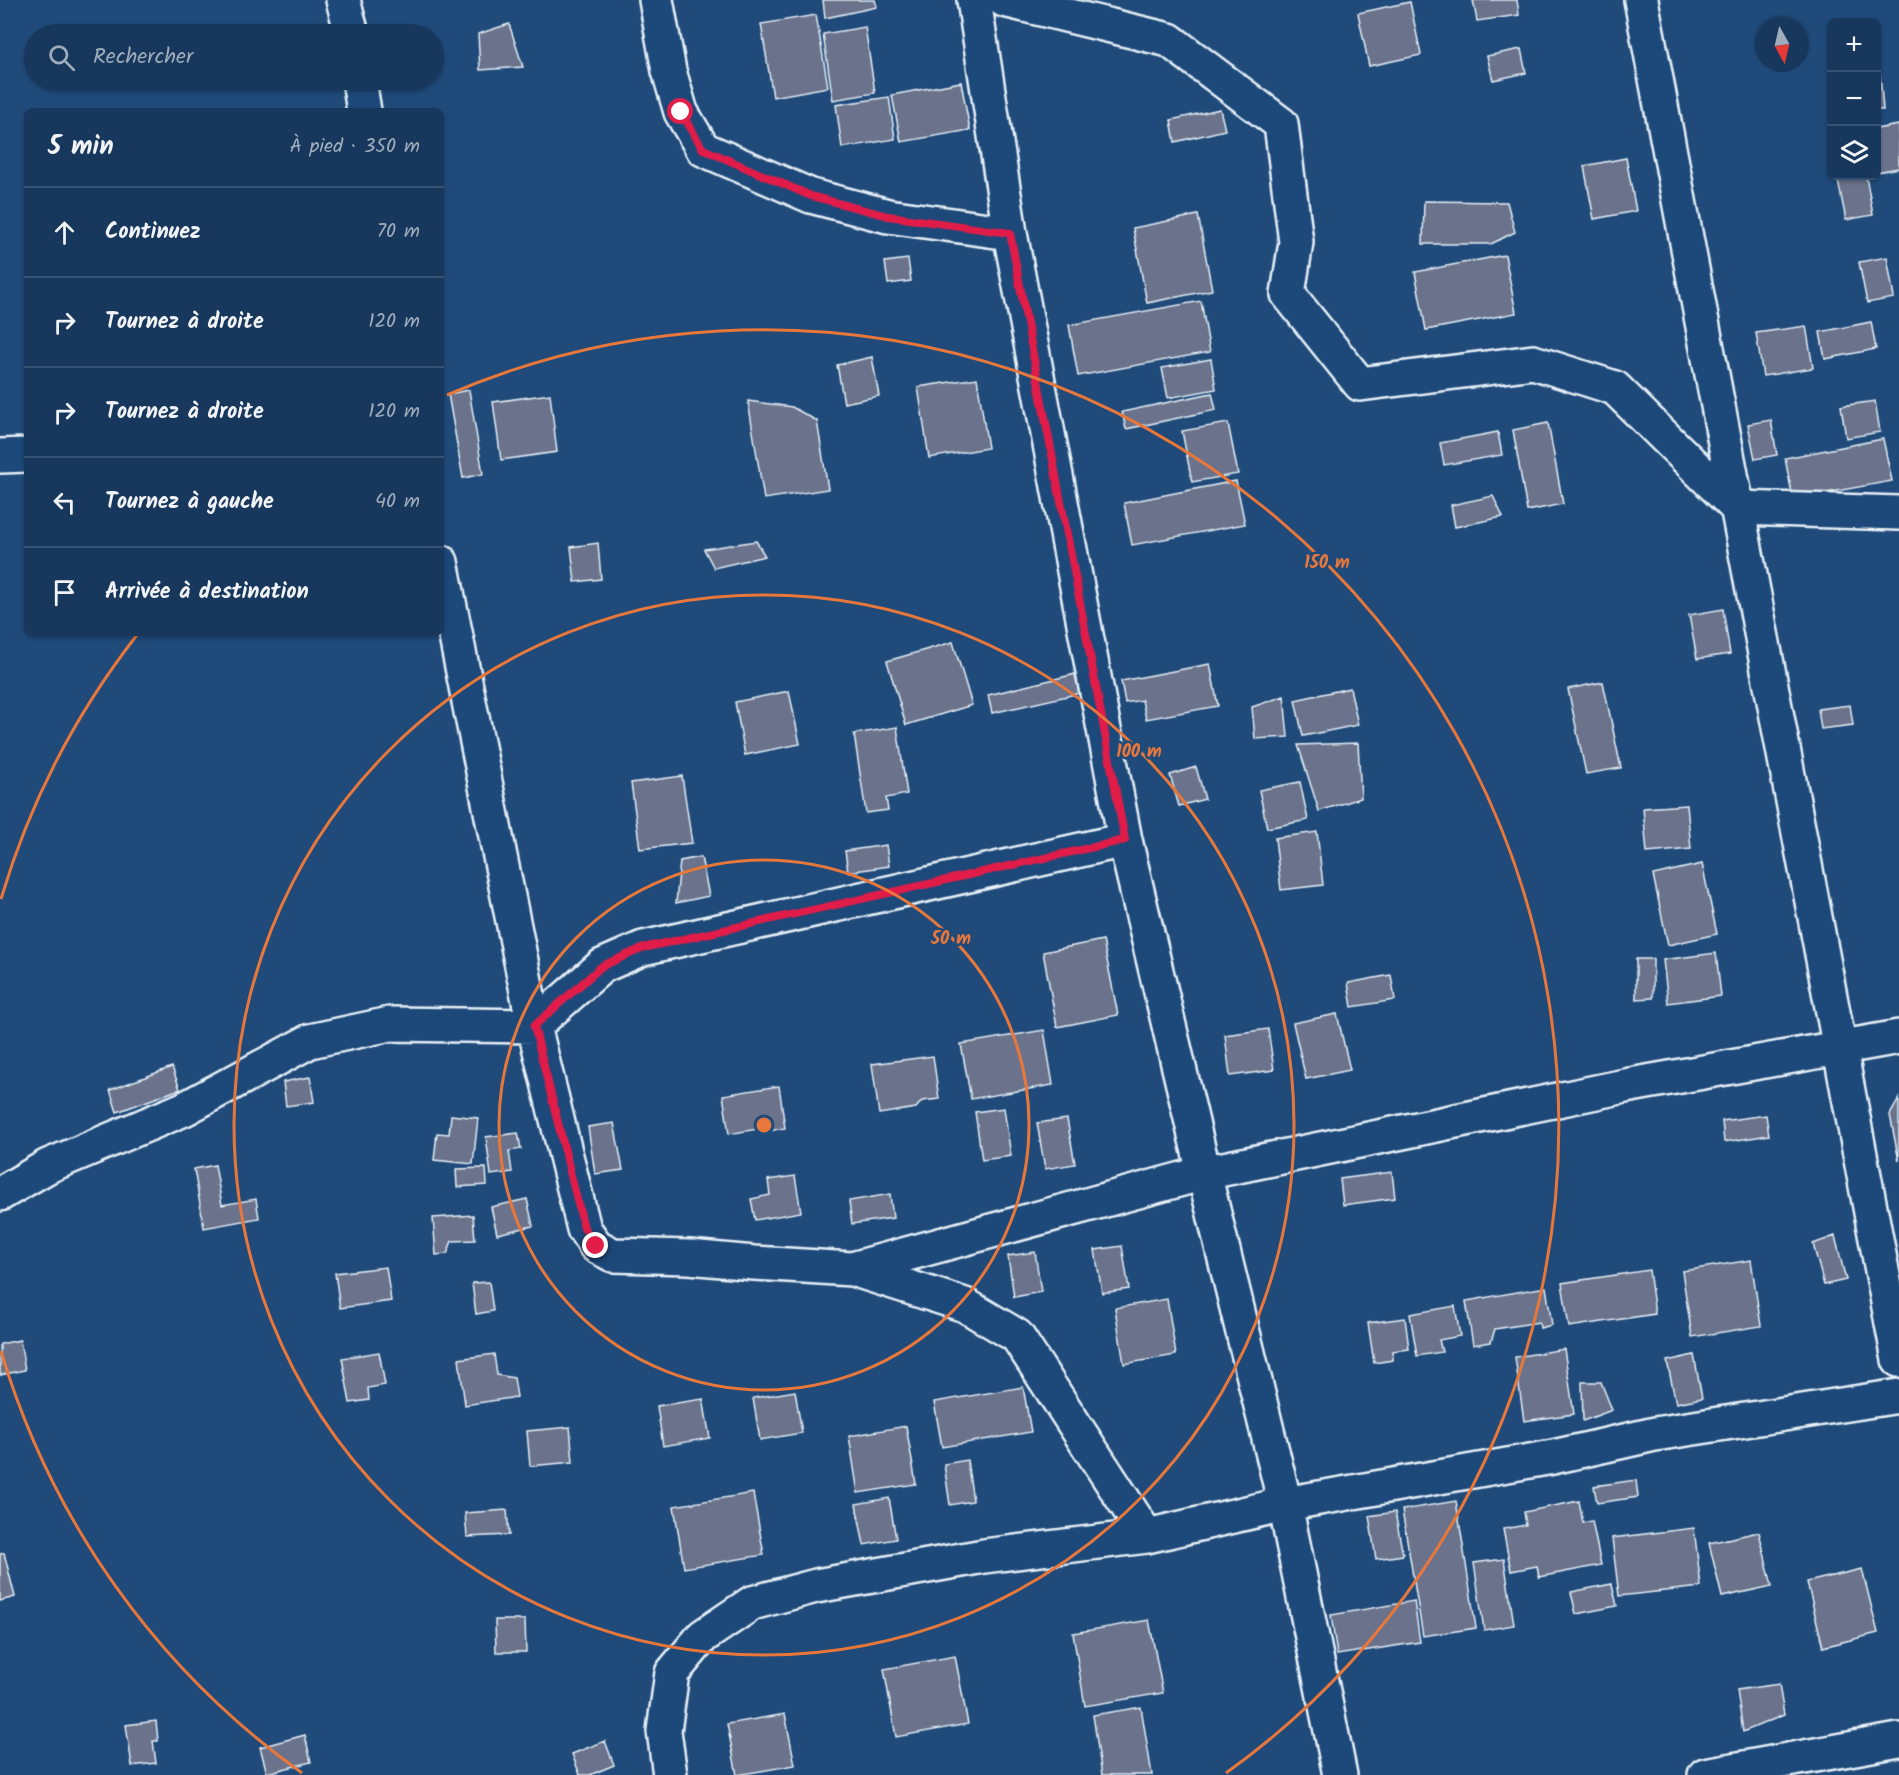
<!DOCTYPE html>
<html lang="fr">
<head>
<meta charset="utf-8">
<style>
  :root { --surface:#17385c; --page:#203f62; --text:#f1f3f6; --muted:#9eacbb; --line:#365272 }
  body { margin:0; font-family:Kalam,sans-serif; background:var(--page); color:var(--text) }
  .controls { position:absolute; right:18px; top:18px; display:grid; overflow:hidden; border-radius:9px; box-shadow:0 2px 4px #0004 }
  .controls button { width:54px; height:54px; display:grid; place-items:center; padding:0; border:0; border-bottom:2px solid var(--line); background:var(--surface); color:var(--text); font:30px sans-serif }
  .compass { position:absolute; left:1755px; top:18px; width:54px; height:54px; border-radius:50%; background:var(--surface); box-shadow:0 2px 4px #0004; rotate:172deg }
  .stop { position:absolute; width:18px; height:18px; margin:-14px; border:4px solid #e11d48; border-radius:50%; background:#fff }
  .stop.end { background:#e11d48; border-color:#fff; box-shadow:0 2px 6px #0008 }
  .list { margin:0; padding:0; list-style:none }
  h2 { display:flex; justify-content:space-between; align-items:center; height:78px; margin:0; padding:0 24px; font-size:26px }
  h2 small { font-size:20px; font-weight:400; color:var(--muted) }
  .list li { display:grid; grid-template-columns:39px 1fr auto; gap:18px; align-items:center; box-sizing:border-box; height:90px; padding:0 24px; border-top:2px solid var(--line) }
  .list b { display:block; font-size:22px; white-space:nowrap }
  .list em { font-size:20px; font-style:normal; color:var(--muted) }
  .icon { flex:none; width:33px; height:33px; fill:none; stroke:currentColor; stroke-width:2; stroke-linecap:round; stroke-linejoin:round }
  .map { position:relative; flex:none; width:1899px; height:1775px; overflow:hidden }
  .search { position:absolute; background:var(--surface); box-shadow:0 2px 4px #0004; left:24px; top:24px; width:420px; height:66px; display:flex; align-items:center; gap:15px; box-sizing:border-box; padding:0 21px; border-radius:33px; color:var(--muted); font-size:22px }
  .panel { position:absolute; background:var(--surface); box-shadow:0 2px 4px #0004; left:24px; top:108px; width:420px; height:528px; border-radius:9px }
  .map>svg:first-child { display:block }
  .building { fill:#6a738b; stroke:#e8f1f8; stroke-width:1.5 }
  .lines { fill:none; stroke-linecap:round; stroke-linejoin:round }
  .minor-casing { stroke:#e8f1f8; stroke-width:38 }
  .minor { stroke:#1f4a7a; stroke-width:33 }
  .route { stroke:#e11d48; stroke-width:8 }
  .ring { fill:none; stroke:#e8773b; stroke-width:3 }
  .centre { fill:#e8773b; stroke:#1f4a7a; stroke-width:3 }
  .ring-label { font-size:18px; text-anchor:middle; font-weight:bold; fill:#e8773b; stroke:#1f4a7a; stroke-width:5; stroke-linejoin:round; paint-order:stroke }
</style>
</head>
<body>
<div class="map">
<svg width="1899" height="1775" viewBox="0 0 1899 1775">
  <rect width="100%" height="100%" fill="#1f4a7a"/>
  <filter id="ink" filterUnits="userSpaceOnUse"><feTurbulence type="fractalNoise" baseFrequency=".0167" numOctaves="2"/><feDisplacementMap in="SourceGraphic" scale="12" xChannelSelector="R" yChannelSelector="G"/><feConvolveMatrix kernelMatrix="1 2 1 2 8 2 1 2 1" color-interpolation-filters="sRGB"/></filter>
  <g filter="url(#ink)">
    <path class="building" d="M823,0h52l2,7 -52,11z
      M1473,0h44l2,15 -42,6z
      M1410,2l11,53 -52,11 -11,-53z
      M816,15l12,72 -55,10 -12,-73z
      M509,24l14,43 -43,3 -2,-36z
      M865,27l10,66 -42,7 -10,-66z
      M1521,49l5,24 -33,7 -6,-24z
      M1876,74h4l3,36h-7z
      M961,82l9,48 -69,12 -9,-47z
      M889,97l6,42 -53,9 -6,-43z
      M1220,109l5,21 -50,12 -4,-22z
      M1899,125v43l-23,4v-43z
      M1626,158l10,53 -42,8 -10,-53z
      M1837,176h29l7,39 -27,5z
      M1424,201l83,1 8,30 -24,12h-68z
      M1198,215l14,75 -65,13 -14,-75z
      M1505,255l11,58 -90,17 -11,-58z
      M1887,257l7,41 -27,5 -8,-41z
      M908,259l3,22 -23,3 -3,-22z
      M1201,301l9,51 -132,24 -9,-51z
      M1871,322l5,27 -51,10 -5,-27z
      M1806,326l7,42 -50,8 -7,-43z
      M872,357l7,39 -35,7 -7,-38z
      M1211,359l5,30 -48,9 -6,-30z
      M977,378l11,70 -59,10 -11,-71z
      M469,390l14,84 -20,4 -15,-84z
      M1212,393l4,17 -90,19 -4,-17z
      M550,394l7,58 -56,8 -8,-58z
      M748,401l44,6 25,14 11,68 -64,10z
      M1875,401l5,31 -34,6 -5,-32z
      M1771,420l6,35 -22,4 -7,-35z
      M1228,423l10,51 -46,8 -10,-51z
      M1548,423l15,81 -36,7 -14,-81z
      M1498,432l4,23 -58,10 -4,-22z
      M1883,439l9,42 -99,18 -8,-41z
      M1236,481l9,43 -113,21 -8,-42z
      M1493,496l10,21 -48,10 -4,-22z
      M756,541l9,15 -51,12 -10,-19z
      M598,543l3,36 -26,3 -4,-35z
      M1723,609l7,45 -33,5 -8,-44z
      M953,642l19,63 -66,20 -19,-64z
      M1210,664l8,42 -72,13 -4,-19 -17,3 -4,-22z
      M1084,672l5,19 -97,22 -4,-18z
      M1603,682l18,86 -35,6 -18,-85z
      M1350,688l8,37 -55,11 -8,-36z
      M789,691l11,53 -55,11 -10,-53z
      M1284,696l4,41 -33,2 -3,-32z
      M1850,705l3,20 -32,4 -3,-20z
      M897,727l10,67 -21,4 2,12 -22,3 -12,-79z
      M1358,743l3,55 -42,13 -21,-66z
      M1196,767l9,32 -26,7 -9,-31z
      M682,776l10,67 -52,6 -9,-66z
      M1300,782l8,38 -41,8 -8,-38z
      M1687,805l4,44 -44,4 -4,-45z
      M1317,832l6,53 -42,5 -6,-52z
      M886,845l3,21 -41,6 -3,-21z
      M701,857l8,39 -33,7 4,-42z
      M1702,864l15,70 -49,11 -15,-70z
      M1103,940l15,75 -61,12 -14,-75z
      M1716,953l5,43 -53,7 -5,-43z
      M1636,959h17v39l-17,1z
      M1391,975l4,25 -43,7 -4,-24z
      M1337,1014l13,56 -44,9 -13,-56z
      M1268,1029l6,41 -44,6 -5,-41z
      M1044,1030l9,55 -82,14 -10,-55z
      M933,1056l6,43 -17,2 -6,7 -37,6 -7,-50z
      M172,1067l8,22 -63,23 -7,-22z
      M310,1077l4,25 -28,4 -3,-24z
      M779,1086l6,42 -21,4 -1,-4 -34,6 -6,-39z
      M1899,1099v62l-9,-46z
      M1004,1108l7,48 -29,4 -7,-48z
      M451,1115l27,3 -5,46 -39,-4 3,-27 12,1z
      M1766,1115l3,20 -45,7 -2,-21z
      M1067,1119l8,45 -30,5 -8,-46z
      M614,1123l9,47 -28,4 -7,-47z
      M518,1133l3,16 -12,2 3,21 -21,3 -5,-38z
      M215,1165l7,40 34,-6 3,19 -55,10 -10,-59z
      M486,1168l1,17 -30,2 -1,-18z
      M1392,1172l3,26 -52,7 -3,-26z
      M795,1176l6,36 -46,8 -4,-21 19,-4 -2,-15z
      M890,1194l3,24 -41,6 -3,-23z
      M527,1199l6,27 -36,8 -6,-27z
      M473,1215l2,25 -23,1 -5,13 -11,1 -3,-37z
      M1835,1236l11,44 -22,5 -11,-41z
      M1122,1246l7,43 -27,4 -7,-43z
      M1035,1252l6,40 -27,5 -6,-41z
      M1751,1260l10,66 -69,11 -10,-66z
      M386,1267l5,34 -51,7 -5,-35z
      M1649,1270l6,44 -86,13 -7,-44z
      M489,1282l4,29 -17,3 -4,-31z
      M1546,1287l6,38 -12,3 -1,-6 -44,7 -4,13 -18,3 -7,-44z
      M1167,1299l9,56 -52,9 -9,-56z
      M1455,1306l5,30 -21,4 3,12 -25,4 -7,-42z
      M1405,1318l4,31 -16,2v9l-19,3 -6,-40z
      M20,1340l5,30 -25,5v-31z
      M1564,1349l10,65 -50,7 -9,-64z
      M379,1352l6,33 -17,3 1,12 -19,3 -8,-45z
      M494,1354l3,21 17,3 3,19 -52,8 -6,-46z
      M1694,1355l8,43 -26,5 -9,-42z
      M1582,1382h19l11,28 -29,11z
      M1023,1387l8,45 -89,15 -8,-45z
      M795,1391l7,42 -42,7 -7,-42z
      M703,1399l7,39 -47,8 -6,-40z
      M906,1426l10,58 -58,9 -9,-57z
      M570,1427l3,35 -43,4 -3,-35z
      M967,1460l6,41 -23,4 -6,-41z
      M1636,1480l2,17 -41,6 -3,-17z
      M753,1493l11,62 -80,13 -10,-62z
      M889,1498l7,41 -32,6 -8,-41z
      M1456,1501l20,127 -53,8 -21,-126z
      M1579,1501l4,22 9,-2 9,44 -62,12 -2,-11 -26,5 -8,-42 23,-4 -2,-13z
      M507,1510l2,25 -42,2 -2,-24z
      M1395,1512l8,43 -27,4 -7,-43z
      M1694,1528l7,59 -82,9 -7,-58z
      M1759,1532l13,54 -50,11 -13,-54z
      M4,1553l11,44 -15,4v-47z
      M1504,1559l10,66 -30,5 -10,-67z
      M1862,1569l16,64 -55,14 -16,-65z
      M1612,1584l5,22 -41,8 -5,-22z
      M1414,1601l6,41 -83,13 -6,-40z
      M495,1620h30l1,32h-30z
      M1149,1620l14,73 -78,13 -12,-73z
      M955,1656l13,68 -72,13 -12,-68z
      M1779,1684l5,31 -41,17 -6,-42z
      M1141,1707l11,68h-50l-9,-60z
      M785,1714l10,51 -58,10 -10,-51z
      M156,1721l2,20h-5l3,22 -24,3 -6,-41z
      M305,1735l6,27 -44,11 -7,-26z
      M605,1741l9,24 -24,10h-10l-8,-21z"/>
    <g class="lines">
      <defs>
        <path id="minor" d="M343,0l9,34
          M656,0l13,71 12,41 22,37 108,47 77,20 122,17
          M974,0l36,233 115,607 79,333 81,331 55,271
          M1004,0l165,40 112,84 15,118 -8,52 72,90 173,-22 82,26 122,120 162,5
          M1641,0l258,1360
          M359,80l5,31
          M0,456l27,-1
          M441,562l93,464 50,203 12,17 17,9 76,2 65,6 98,6 113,36 52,31 130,200
          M0,1194l48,-28 136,-57 126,-68 80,-17 144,2 68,-60 41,-18 482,-108
          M852,1269l352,-96 421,-87 274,-49
          M670,1775l-6,-44 8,-58 31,-37 49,-33 64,-17 168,-30 163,-20 138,-32 268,-47 102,-23 244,-38
          M1705,1775l194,-35"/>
      </defs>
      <use href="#minor" class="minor-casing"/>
      <use href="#minor" class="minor"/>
    </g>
  </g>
  <g class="lines" filter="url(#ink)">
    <path class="route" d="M596,1246l-12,-18 -50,-202 68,-60 41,-18 482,-108 -115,-607 -122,-17 -77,-20 -108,-47 -22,-37"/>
  </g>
  <g class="ring">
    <circle cx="764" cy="1125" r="265"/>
    <circle cx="764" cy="1125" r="530"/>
    <path d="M302 1773A796 796 0 0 1 1 1351M1 899A796 796 0 0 1 137 635M447 395A796 796 0 0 1 1226 1773"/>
  </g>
  <circle cx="764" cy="1125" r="9" class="centre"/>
  <g class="ring-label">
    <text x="1327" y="568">150 m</text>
    <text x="1139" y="757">100 m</text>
    <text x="951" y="944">50 m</text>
  </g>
</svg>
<div class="controls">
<button>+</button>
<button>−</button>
<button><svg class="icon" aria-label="layers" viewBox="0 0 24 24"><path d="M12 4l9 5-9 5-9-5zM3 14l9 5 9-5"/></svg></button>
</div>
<svg class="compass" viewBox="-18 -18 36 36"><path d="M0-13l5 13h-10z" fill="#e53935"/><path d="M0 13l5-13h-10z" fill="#9eacbb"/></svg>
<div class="stop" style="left:681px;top:112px"></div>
<div class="stop end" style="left:596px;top:1246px"></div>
<div class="search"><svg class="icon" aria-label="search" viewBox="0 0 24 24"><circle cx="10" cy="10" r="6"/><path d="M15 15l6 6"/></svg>Rechercher</div>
<section class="panel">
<h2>5 min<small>À pied · 350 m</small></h2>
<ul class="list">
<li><svg class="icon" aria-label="ahead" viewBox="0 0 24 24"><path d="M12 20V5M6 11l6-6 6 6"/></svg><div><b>Continuez</b></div><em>70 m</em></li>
<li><svg class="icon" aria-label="right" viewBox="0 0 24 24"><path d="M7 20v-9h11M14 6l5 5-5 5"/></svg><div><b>Tournez à droite</b></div><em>120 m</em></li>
<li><svg class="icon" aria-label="right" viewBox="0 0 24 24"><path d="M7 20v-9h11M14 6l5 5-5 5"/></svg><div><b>Tournez à droite</b></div><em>120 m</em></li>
<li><svg class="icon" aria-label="left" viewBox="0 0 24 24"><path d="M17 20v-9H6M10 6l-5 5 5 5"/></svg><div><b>Tournez à gauche</b></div><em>40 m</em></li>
<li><svg class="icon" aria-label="arrive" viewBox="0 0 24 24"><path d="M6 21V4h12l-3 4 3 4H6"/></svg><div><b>Arrivée à destination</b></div></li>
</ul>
</section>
</div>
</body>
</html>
